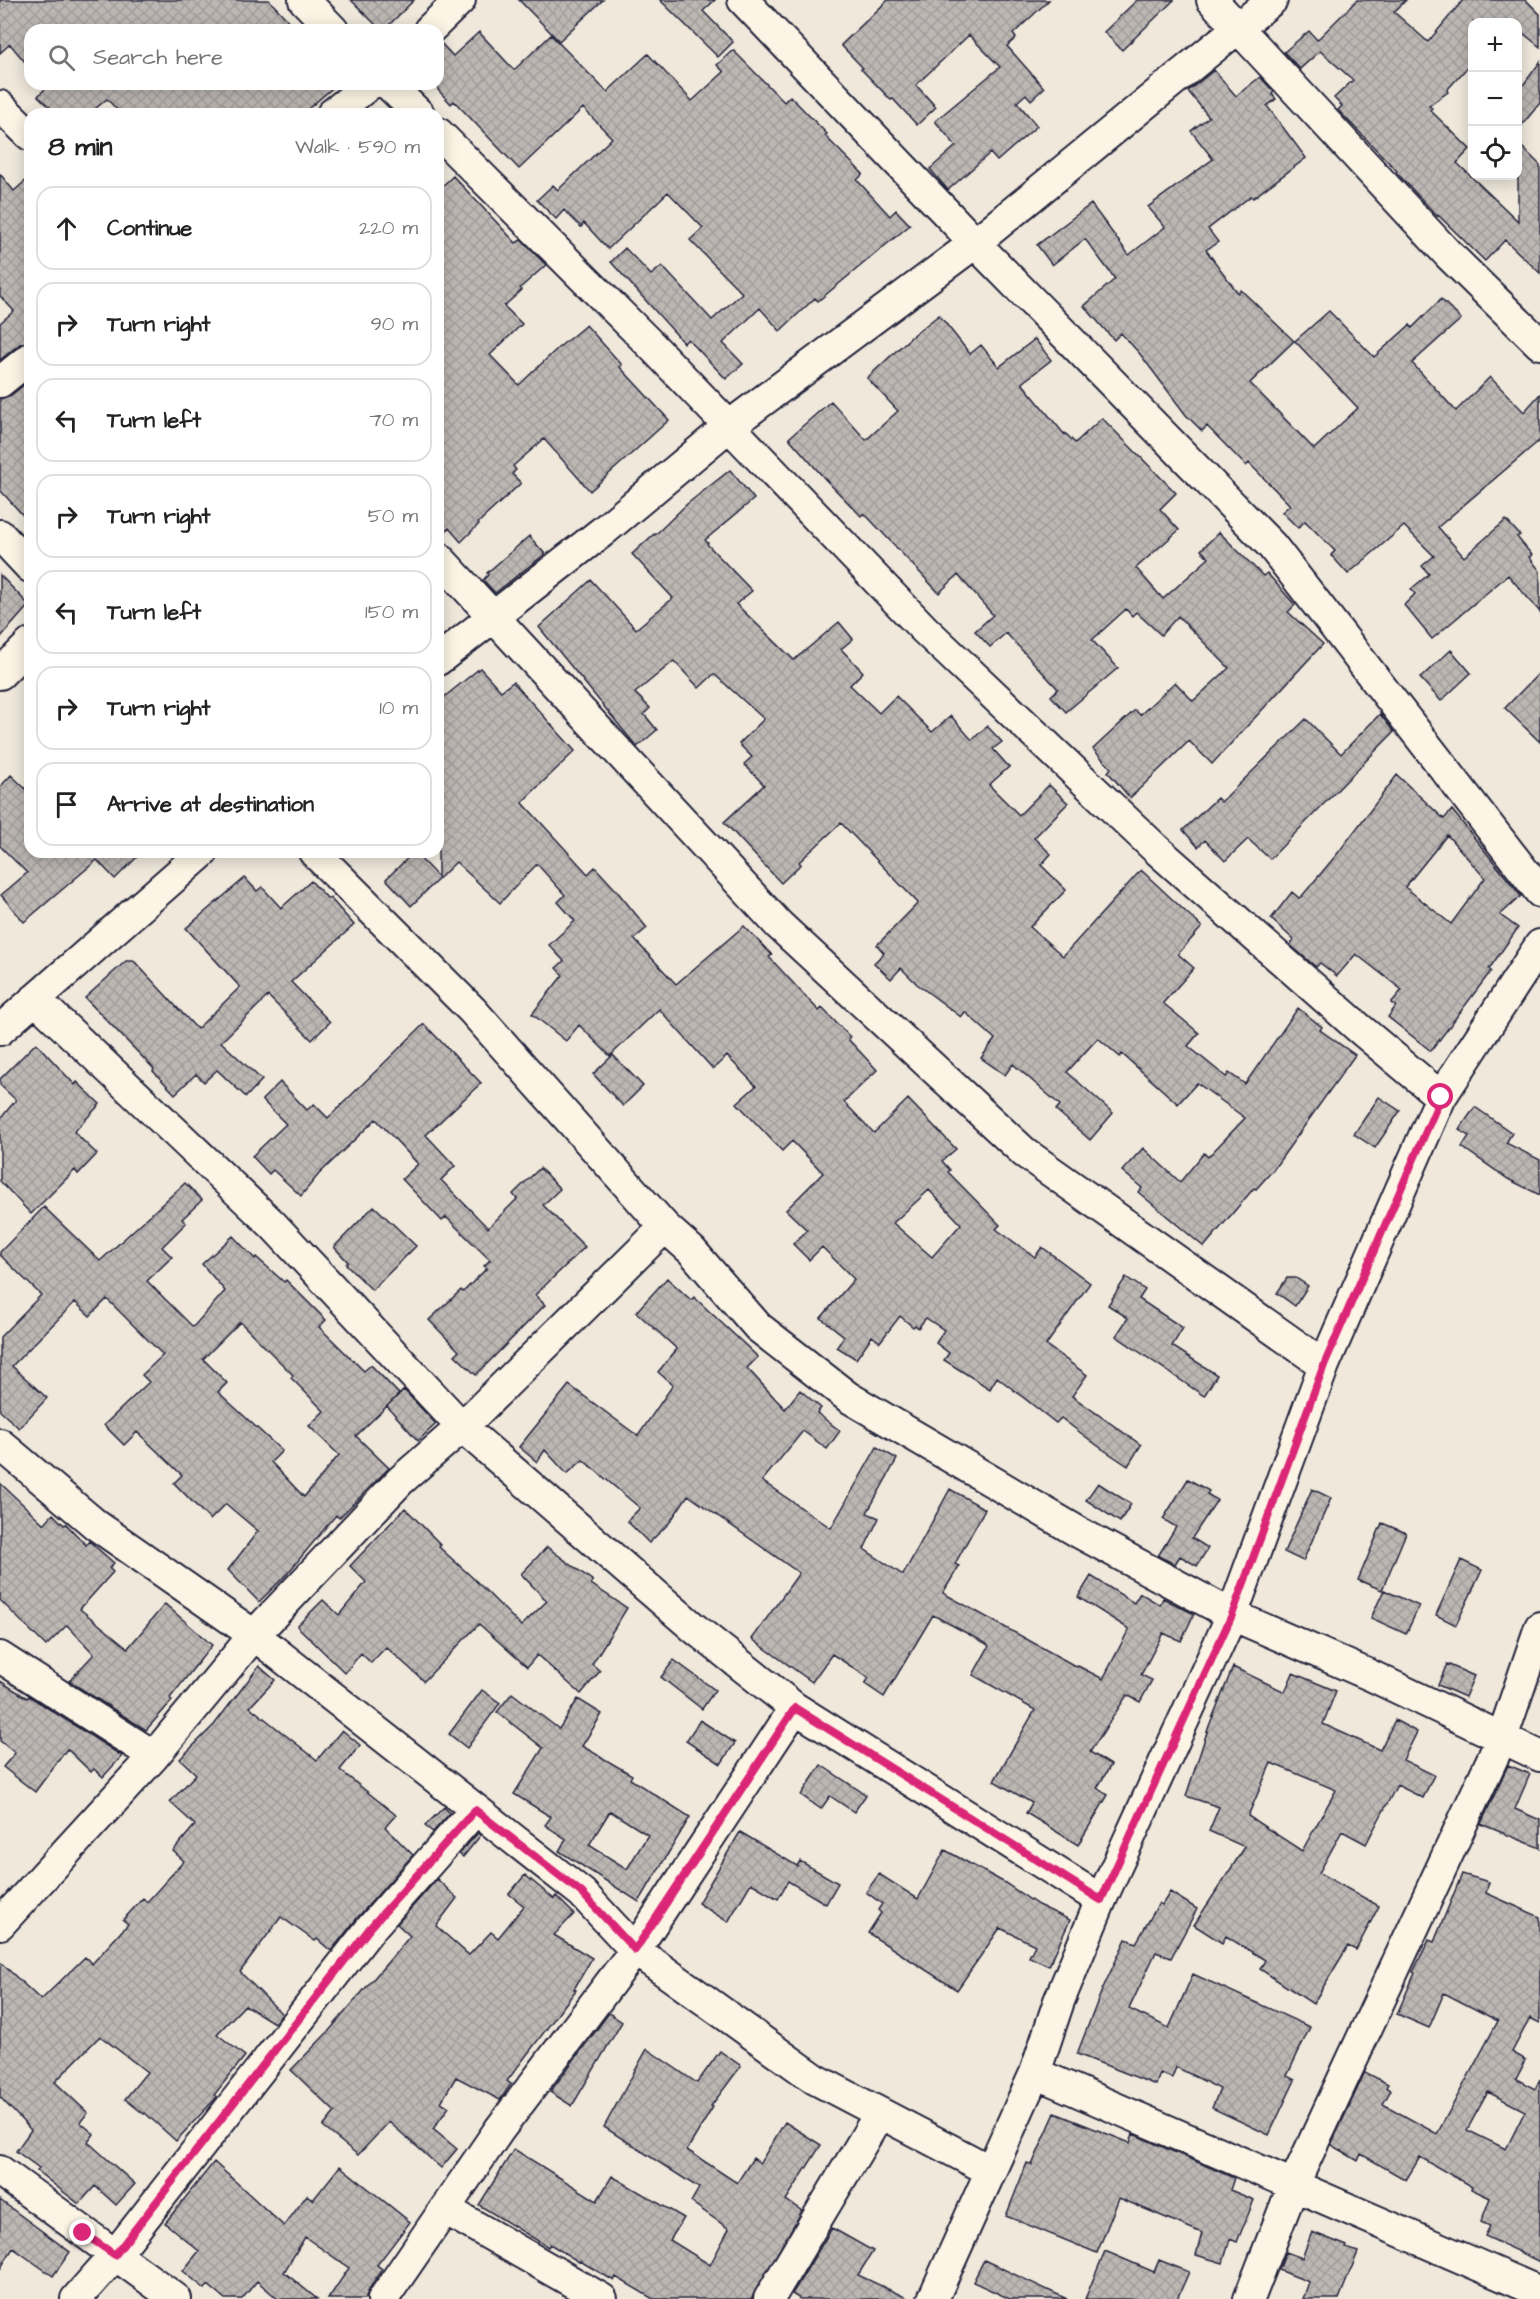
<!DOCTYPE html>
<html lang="en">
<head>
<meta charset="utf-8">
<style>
  :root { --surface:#fff; --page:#f2f2f2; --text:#222; --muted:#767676; --line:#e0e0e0 }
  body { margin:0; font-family:"Architects Daughter",sans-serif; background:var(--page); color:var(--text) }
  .controls { position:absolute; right:18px; top:18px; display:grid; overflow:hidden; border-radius:12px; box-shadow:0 3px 15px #0003 }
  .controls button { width:54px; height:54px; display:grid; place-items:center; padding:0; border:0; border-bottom:2px solid var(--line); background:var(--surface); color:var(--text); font:30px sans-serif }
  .stop { position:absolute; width:18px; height:18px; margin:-14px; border:4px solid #db2777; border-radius:50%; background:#fff }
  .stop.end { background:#db2777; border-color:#fff; box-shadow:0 2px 6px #0008 }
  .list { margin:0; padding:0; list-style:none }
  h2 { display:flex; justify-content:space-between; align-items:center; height:78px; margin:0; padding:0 24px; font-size:26px }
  h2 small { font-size:20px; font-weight:400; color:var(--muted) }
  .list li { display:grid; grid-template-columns:39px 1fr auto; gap:18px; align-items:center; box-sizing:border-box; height:84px; margin:0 12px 12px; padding:0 12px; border:2px solid var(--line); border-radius:18px }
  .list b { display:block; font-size:22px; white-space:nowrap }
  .list em { font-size:20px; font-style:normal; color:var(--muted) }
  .icon { flex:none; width:33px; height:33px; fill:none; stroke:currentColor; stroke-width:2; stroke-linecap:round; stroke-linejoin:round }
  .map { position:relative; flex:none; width:1540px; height:2299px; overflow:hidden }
  .search { position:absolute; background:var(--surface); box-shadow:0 3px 15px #0003; left:24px; top:24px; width:420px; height:66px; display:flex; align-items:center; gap:15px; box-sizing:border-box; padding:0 21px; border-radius:18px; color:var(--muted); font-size:22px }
  .panel { position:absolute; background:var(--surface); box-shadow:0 3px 15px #0003; left:24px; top:108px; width:420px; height:750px; border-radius:18px }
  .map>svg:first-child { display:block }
  .building { fill:url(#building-cross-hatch); stroke:#22223b; stroke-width:1.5; fill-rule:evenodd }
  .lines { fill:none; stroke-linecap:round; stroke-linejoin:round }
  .minor-casing { stroke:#22223b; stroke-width:34 }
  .minor { stroke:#fcf5e5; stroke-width:30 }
  .route { stroke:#db2777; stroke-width:8 }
</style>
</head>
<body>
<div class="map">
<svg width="1540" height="2299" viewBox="0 0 1540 2299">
  <defs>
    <pattern id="building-cross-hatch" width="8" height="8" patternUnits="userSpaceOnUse" patternTransform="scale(1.5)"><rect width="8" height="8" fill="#bcb7b3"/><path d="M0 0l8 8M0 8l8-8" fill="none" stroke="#a19d9b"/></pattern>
  </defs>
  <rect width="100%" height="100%" fill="#efe8db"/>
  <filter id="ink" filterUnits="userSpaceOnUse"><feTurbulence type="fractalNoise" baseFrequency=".0167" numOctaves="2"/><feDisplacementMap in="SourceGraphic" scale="12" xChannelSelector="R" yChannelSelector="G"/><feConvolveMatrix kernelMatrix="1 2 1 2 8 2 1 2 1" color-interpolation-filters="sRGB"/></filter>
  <g filter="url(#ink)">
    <path class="building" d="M0,0h269l28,30h-267v38l-20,-24 -10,9z
      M351,0h63l-30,30h-3z
      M519,0h84l-44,41z
      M660,0h55l-12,11 30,31 -15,15z
      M888,0h161l-36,34 3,4 -9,8 37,42 -13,12 -5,-6 -9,8 20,24 -40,35 -7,-8 -42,37 -18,-21 26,-23 -21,-25 65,-54 -31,-32 -53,50 20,22 -19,18 -24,-26 -2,1 -30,-31 2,-1 -22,-23z
      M1137,0h37l-52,50 -18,-18z
      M1357,0h49l-12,12 34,30 35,-42h63l14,14v33l-22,-18v-7h-8l-3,-2 -2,2h-32v39l-26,29 1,2 -19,14 3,2 -2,2 40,39 -13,14 61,58v-78l22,22v108l-35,-33 -20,21 -47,-46 -1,1 -41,-44 1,-1 -59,-61 4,-4 -8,-8 19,-18 -33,-29 -20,18 -16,-17 25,-21 8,9z
      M479,32l35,38 37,-35 56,57 41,-38 44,47 32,-29 -7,-7 16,-15 51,52 6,-6 37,38 -2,2 38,38 -6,6 33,36 6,-6 14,15 -92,76 -3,-3 -35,33 -20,-23 -37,35 20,21 -17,15 -38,-40 -4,4 -73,-81 14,-14 26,27 11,-9 50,54 30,-27 -52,-53 13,-12 -35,-36 -60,57 -24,-26 -3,4 -17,-17 -8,9 -19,-19 16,-15 5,5 54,-52 -29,-30 -64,61 -65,-68 -3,3 -13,-14v-46l3,-1 12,13z
      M1540,62v41l-22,27v-38z
      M1214,70l22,26 24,-19 14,15 -2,2 4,5 -9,7 39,52 -53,40 -2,-2 -43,33 10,13 -12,8 32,43 3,-3 53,51 -44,42 64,66 44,-41 -63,-67 34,-30 45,46 36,-32 2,3 29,-29 20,20 -49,44 44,48 34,-34 34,35 16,-18v46l-102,87 26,30 42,-37 14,15 -3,2 15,18 -3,2 11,14v41l-32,-37 -76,64 -28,-34 11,-11 -4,-5 18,-15 -7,-8 12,-10 -30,-30 -56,48 -17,-19 4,-4 -30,-30 -7,7 -16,-16 8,-7 -41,-42 -3,3 -39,-40 -5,5 -16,-16 -46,-61 -19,-21 -7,7 -30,-34 31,-27 -30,-40 -33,26 -15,-20 54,-41 38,51 36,-28 -17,-20 65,-48 -22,-28 18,-14 -21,-26z
      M50,84h287l-35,30h-181l-14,-15 -18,15h-32l-19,-18z
      M0,174l14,17 16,-14v164l-10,3 -20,16v-37l14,-12 -14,-15z
      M453,176l63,67 5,-3 25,25 -26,23 2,2 -18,16 18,18 -32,31 29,30 39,-37 28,-23 36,40 -2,2 49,53 -79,71 -46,-52 -31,27 3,4 -4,4 9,9 -43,40 1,1 -18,18 -12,-14 -11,10v-348z
      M939,315l31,39 11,-9 18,22 36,-28 16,21 -29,23 42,51 1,-1 10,10 27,-25 74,75 -16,16 19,21 -43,38 27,31 46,-41 -8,-8 18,-18 44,44 4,-3 28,32 -7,7 35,32 -111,120 -23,-23 -59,57 -22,-26 3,-4 -18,-19 42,-39 5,5 35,-33 18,19 36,-33 -51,-52 -17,19 -25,-23 -4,4 -6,-7 -34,31 26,28 -52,44 -15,-16 7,-7 -52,-56 -16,14 -15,-16 18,-16 -35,-40 -19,18 -75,-80 -3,3 -36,-37 -36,-41 42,-37 35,39 32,-29 -31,-33 44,-41z
      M30,380v143l-30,-33v-91l11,-4z
      M730,470l24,29 -49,41 3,3 -1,1 45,47 -16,13 58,56 45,-38 14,17 -12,10 22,23 -13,13 29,28 17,-17 36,36 19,-16 21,24 15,-14 15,16 -9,7 16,18 -20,18 30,30 30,-30 19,18 -34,35 17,16 -10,11 25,25 -36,37 33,29 78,-86 61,57 -24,27 16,14 -31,35 36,30 -11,13 38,31 3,-4 16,11 53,-76 24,19 -2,3 35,25 -82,115 -17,19 -2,-1 -50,59 -66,-55 4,-4 -20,-17 21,-23 37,34 24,-29 4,4 37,-39 -48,-35 -19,21 -56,-50 -2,3 -22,-19 -31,34 46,41 -23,27 -34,-30 4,-5 -47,-41 -8,11 -24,-17 14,-19 -30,-27 -4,5 -44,-33 -16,-16 -10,11 -17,-16 10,-10 -7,-8 41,-42 -77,-80 -42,39 2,2 -20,19 -57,-61 40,-37 -20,-21 8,-7 -13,-13 25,-25 -50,-45 -15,14 -25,-27 -39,32 15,15 -6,6 13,16 -20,17 -98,-120 52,-47 45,49 37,-31 -41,-44 22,-20 1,1 32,-31z
      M529,536l16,18 -50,39 -12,-13 5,-5 -1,-2z
      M0,575l29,30 -29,33z
      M1451,650l20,23 -30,28 -21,-23z
      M480,668l21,23 12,-9 62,69 -53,51 66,72 7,-7 21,23 31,38 -13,11 42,45 68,-58 28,29 -3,2 50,54 3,-3 28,29 -2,2 29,31 -33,32 30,31 34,-34 48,50 -14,12 8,9 -2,2 52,53 -4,4 39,28 7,-10 48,36 -44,62 41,30 -15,21 69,49 -13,21 -30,-20 -37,-28 -5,5 -59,-46 -7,12 -46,-29 5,-7 -13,-10 8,-13 -18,-12 -8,10 -3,-3 -2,2 -13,-11 -20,26 -8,-6 -16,23 -19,-12 7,-11 -23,-18 33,-39 -32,-32 -13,13 -16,-16 14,-14 -21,-20 37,-37 -31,-32 -10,10 -45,-48 19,-17 -29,-30 -14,13 -54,-60 -49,47 -31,-31 -13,16 -34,-27 31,-39 -7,-7 8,-7 -15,-16 26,-24 -17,-19 7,-7 -28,-31 -37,39 -44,-41 -45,44 -25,-27 28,-27 24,25v-175zM929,1190l32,34 -29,33 -39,-34z
      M1540,672v70l-35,-34z
      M1380,714l14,18 -124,127 -22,-20 -23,22 -20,-21 -7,7 -15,-17 34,-32 4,4 85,-83 35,35z
      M11,775l19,18v59h112l-27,27 -18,-19 -73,62 -23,-27 26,-22 -27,-27v-59z
      M1397,775l47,44 8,-9 69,86 -21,19 18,13 -29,41 2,2 -60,80 -43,-34 8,-11 -5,-3 11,-13 -46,-36 -19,22 -17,-13 -4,4 -26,-22 4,-5 -23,-21 21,-27 7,6 3,-2 36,-43zM1447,835l38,43 -34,46 -46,-37z
      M245,878l12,13 5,-4 19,21 30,-27 17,18 2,-1 24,27 -63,57 39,40 -18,18 -44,-44 -47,46 41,38 -16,17 -29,-27 -13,12 -8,-8 -21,20 -22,-23 1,-2 -69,-71 41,-37h8l63,68 43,-42 -54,-59z
      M424,1024l57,59 -55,52 29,31 -14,14 47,48 29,-29 -4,-5 27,-26 20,21 -17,16 42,42 -50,48 10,10 -69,70 -21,-20 4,-4 -30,-31 32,-30 2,2 24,-24 -3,-2 6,-6 -44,-43 -4,4 -40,-42 16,-15 -42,-45 -57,55 -18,22 -28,-26 -4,4 -17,-18 34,-32 -24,-24 18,-18 27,28 7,-6 14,14z
      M36,1043l39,42 2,-3 23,22 -26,28 23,22 -19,20 -3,-4 -44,44 -31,-33v-62l16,-19 -16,-15v-6z
      M613,1055l30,31 -20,20 -30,-32z
      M1379,1097l21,14 -25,37 -21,-14z
      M1475,1107l37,26 -6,10 34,17v35l-32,-16 -46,-32 7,-11 -10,-6z
      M185,1183l17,17 -20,19 4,4 -24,24 10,10 -25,24 46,46 32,-36 -23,-27 31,-28 22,23 1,-2 28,25 2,-2 40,40 -7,7 45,44 7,-6 28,29 -12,12 17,-16 32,34 -18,17 -31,-35 -31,30 33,32 -50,50 -3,-3 -49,59 -28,28 -31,-32 30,-39 -32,-27 -16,16 -36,-37 8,-8 -45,-43 -13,13 -20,-20 45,-43 -7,-7 21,-20 -56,-56 -17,17 -15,-14 -63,64 35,32 -28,30 -19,-17v-74l41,-42 -41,-40v-3l44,-45 56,54zM240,1322l53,53 -2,3 33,33 -15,15 30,29 -35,42 -33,-35 11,-11 -64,-59 9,-9 -24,-24z
      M374,1206l42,40 -44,44 -26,-26 2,-2 -14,-15z
      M1126,1277l19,13 -6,9 44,29 -11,18 45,29 -13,21 -88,-60 12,-18 -20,-13z
      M667,1278l24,22 3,-3 64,60 -11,11 38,41 15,-19 21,18 -4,5 23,18 -13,18 -24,-18 -41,50 69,47 46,-81 20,12 -30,54 12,5 -15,31 39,26 47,-86 35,20 -30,55 4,2 -16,27 134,74 1,-1 25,13 26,-50 -51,-32 13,-21 43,27 6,-10 20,12 3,-7 31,16 -13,27 -18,-8 -22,42 11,5 -12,22 -13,-7 -37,57 21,13 -14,23 11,7 -30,50 -52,-32 6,-10 -38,-22 41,-71 -62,-35 16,-29 -4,-3 -52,-28 -49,82 -19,-13 4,-6 -37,-24 -20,28 -60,-43 47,-66 -111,-78 -18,27 -21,21 -22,-22 13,-13 -57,-48 -16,14 -22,-24 -8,12 -18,-15 50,-62 69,51 35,-51 -15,-13 19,-23 -41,-37z
      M1287,1278h9l12,8 -13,20 -18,-13z
      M1188,1479l21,12 -2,3 10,6 -25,38 16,10 -11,18 -17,-10 -5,8 -17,-8 18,-29 -13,-8z
      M0,1483l44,41 9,-10 11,11 2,-1 20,21 3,-4 25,22 -5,5 4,4 -33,37 48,39 37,-44 47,41 -42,53 2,3 -26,29 -77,-49 25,-27 -27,-29 -21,21 -46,-46z
      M1098,1483l33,21 -11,18 -34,-22z
      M1312,1489l19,9 -28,63 -19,-9z
      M405,1508l36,37 -2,2 35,32 47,47 26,-25 -26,-27 26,-27 46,34 -2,3 36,24 -35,56 8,7 -19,23 -44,-39 -10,12 -48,-43 -55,57 -38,-34 -15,16 -10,-10 -16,20 -48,-47 26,-26 16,15 27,-33 -16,-16z
      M1382,1523l24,10 -24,57 -24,-10z
      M1461,1560l21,10 -26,55 -20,-10z
      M1384,1590l35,16 -13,28 -35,-16z
      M674,1660l41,30 -13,19 -41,-32z
      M1447,1664l27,12 -9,21 -27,-12z
      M259,1666l16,14 -25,27 67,53 25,-30 18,15 -20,25 56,45 -11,12 28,28 -55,62 -27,34 -14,-12 -2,2 -34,-24 -41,55 42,42 -8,9 -29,-18 -28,29 28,22 -31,39 3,2 -3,3 -38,41 -31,-28 -1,1 -19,-15 22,-27 -47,-36 -45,46 33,31 -8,9 14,12 -6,8 47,42 -19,21 -21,-19 -16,18 -42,-33 2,-3 -23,-17 15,-21 -31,-33v-135l41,38 44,-43 7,7 36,-40 -5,-4 20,-22 4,4 37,-41 -11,-10 22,-26 -25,-23 26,-28 -16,-15 34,-34z
      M1233,1667l52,25 8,-19 43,18 -13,33 57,26 15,-30 22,12 -14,28 31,15 -11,23 -26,-13 -31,59 -24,-13 -23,42 60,33 -23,44 -8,-4 -35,58 -53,-35 5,-9 -39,-24 -4,7 -28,-18 51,-78 -36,-16 10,-24 -33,-11 23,-70zM1271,1763l65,27 -34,61 -54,-35z
      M0,1681l27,17 2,-2 93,60 -19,21 -9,-8 -3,3 -24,-23 -32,43 -32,-25 12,-14 -15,-12z
      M482,1690l18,13 -33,45 -18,-14z
      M512,1693l47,36 19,-30 24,15 -20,32 50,29 -2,4 60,38 -51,85 -80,-51 7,-12 -21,-14 6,-8 -37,-23 29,-46 -46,-36zM610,1811l38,24 -21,34 -38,-24z
      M700,1720l35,23 -14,21 -35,-23z
      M821,1765l45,30 -12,17 -24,-16 -9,13 -20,-14z
      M1508,1765l22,9 -15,35 25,11v28l-59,-24z
      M444,1807l6,6 -17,19 -8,-6z
      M740,1832l57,34 3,-5 38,22 -12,21 -38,-23 -10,18 -27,-16 -23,39 -30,-19z
      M478,1833l3,2 -18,22 -4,-3z
      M945,1850l60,33 33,22 32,15 -21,46 -20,-9 6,-12 -35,-17 -43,62 -89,-57 13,-20 -3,-3 4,-6 -16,-12 13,-18 39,25z
      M1462,1874l27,8 -3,11 54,24v106l-10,-5 -18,34 14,8 -10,19 19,10 5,-10v183l-55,-26 5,-10 -9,-4 9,-24 -19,-9 1,-2 -52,-30 -14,23 -45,-26 -3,7 -27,-16 34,-73 23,12 -2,3 5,3 -8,14 54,30 61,-113 -54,-28 -15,35 -32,-14 18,-41 -2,-1 16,-32 5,2zM1488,2092l37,19 -19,38 -39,-19z
      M525,1875l29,24 2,-3 18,18 -20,21 38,23 -18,31 2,1 -69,91 4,3 -11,16 -44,-23 -15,25 8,5 -16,22 24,20 -16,19 -52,-46 -31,33 -35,-28 12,-15 -44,-42 37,-38 82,-96 -13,-12 40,-45 20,19 -21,28 33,29 22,-23 7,6 26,-32 -15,-12z
      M1170,1892l27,17 -26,49 -15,-6 -27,57 40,19 24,-54 117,53 -23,49 8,4 -26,55 -57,-27 8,-19 -44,-22 -4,11 -12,-5 -4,12 -79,-31 25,-64 24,-51 10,4 23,-40 3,2z
      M609,2013l13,9 -50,84 -22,-14z
      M647,2049l50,34 23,-32 21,15 -30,40 2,1 -26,43 50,33 16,-25 7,5 25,-41 36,23 -35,55 16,11 -51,88h-98l-37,-22 -2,4 -34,-20 -1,1 -29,-18 -2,3 -69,-42 35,-56 83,52 15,-25 72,42 -14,22 40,25 19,-36 -38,-27 8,-14 -95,-61z
      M1055,2113l75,30 3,-9 101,44 -4,12 24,10 -17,42 -7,-3 -7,24 -27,-8 6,-22 -83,-35 -22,55 -91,-37 21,-53 5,2z
      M214,2162l70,64 23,-31 6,5 27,-34 70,56 -33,43 5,4 -13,20 -4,10h-37l21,-31 -44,-31 -21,35 33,27h-39l-21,-18 -15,18h-17l-17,-14 -3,4 -22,-18 16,-20 -34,-28z
      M0,2200l70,52 -17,24 -40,-28 -13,21z
      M832,2228l41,23 -15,24 51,24h-109l-8,-5z
      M1312,2232l35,14 -1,2 12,4 -19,47h-36l6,-17 -30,-12 7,-18 16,6z
      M1105,2251l49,21 5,-12 30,12 -12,27h-92z
      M984,2260l83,39h-57l-37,-17z"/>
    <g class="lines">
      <defs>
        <path id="minor" d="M304,0l29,30
          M743,0l232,243 297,303 268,346
          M1212,0l236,254 92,90
          M429,30l31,-30
          M388,84l31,30
          M0,106l30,29
          M332,114l38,-30
          M438,133l213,212 273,284 231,219 205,181 81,68
          M0,382l30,-24
          M0,535l30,32
          M438,557l341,368 246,228 299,212
          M438,660l164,-128 127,-106 246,-183 297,-243
          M0,674l30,-30
          M314,852l158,158 193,217 27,24 66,76 90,70 232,136 152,82 140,61 168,80
          M35,999l238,226 189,202 232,201 101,80 306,192
          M0,1030l203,-178
          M0,1444l96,81 158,110 328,258 53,57 180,129 176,92
          M0,1657l154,99
          M0,1924l154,-168 100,-121 146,-154 62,-54 203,-200
          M1035,2073l505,219
          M0,2171l176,128
          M445,2209l157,90
          M76,2299l39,-44 256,-327 104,-118
          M383,2299l116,-169 136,-180 160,-242
          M769,2299l111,-186
          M933,2299l102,-226 24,-72 42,-101 131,-285 92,-250 117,-268 99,-152
          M1249,2299l45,-115 208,-446 38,-111"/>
      </defs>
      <use href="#minor" class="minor-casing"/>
      <use href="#minor" class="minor"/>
    </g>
  </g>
  <g class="lines" filter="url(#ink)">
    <path class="route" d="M83,2233l32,22 255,-327 105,-118 107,83 53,57 160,-242 306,192 131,-285 92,-250 117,-268"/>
  </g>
</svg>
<div class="controls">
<button>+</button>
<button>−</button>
<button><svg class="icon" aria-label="locate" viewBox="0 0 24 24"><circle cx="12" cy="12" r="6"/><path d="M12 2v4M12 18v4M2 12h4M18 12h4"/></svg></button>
</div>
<div class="stop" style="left:1441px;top:1097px"></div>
<div class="stop end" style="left:83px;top:2233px"></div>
<div class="search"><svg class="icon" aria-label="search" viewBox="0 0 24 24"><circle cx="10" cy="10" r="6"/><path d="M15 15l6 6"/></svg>Search here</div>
<section class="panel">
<h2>8 min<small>Walk · 590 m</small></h2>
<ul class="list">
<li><svg class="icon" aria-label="ahead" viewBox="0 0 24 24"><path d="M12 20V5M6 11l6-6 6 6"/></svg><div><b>Continue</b></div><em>220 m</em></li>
<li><svg class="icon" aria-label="right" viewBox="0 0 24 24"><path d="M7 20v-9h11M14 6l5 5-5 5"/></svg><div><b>Turn right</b></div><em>90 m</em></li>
<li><svg class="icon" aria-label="left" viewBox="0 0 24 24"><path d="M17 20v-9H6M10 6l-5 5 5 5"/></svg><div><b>Turn left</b></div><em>70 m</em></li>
<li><svg class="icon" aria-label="right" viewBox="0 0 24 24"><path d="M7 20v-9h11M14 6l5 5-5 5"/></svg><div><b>Turn right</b></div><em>50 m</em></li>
<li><svg class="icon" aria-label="left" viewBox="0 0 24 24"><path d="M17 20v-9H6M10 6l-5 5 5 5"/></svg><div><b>Turn left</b></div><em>150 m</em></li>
<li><svg class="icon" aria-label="right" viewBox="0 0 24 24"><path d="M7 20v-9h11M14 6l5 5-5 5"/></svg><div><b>Turn right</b></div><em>10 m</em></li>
<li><svg class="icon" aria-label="arrive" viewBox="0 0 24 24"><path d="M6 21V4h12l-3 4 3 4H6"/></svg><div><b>Arrive at destination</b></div></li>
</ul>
</section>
</div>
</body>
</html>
